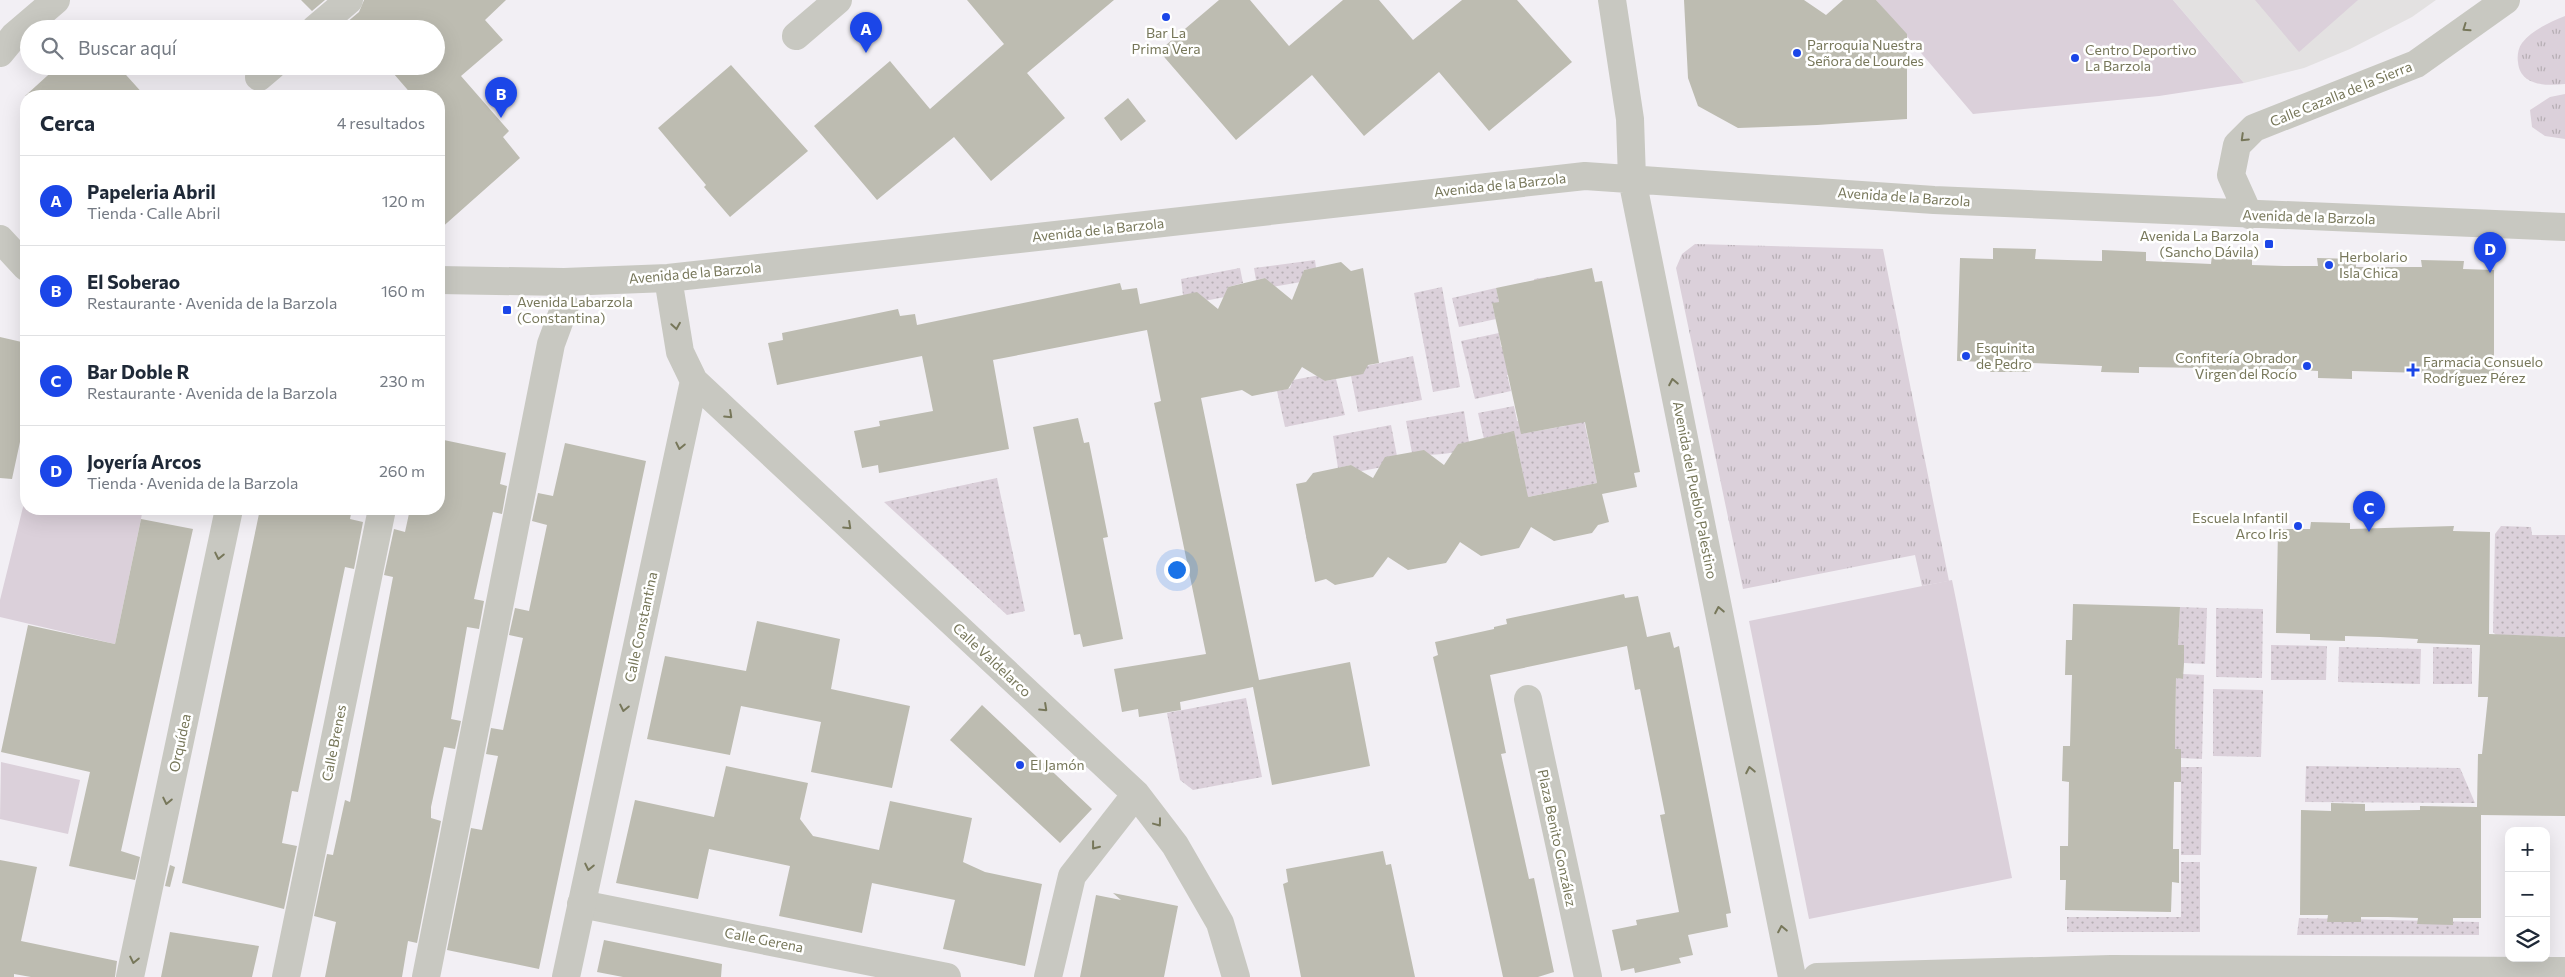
<!DOCTYPE html>
<html lang="es">
<head>
<meta charset="utf-8">
<style>
  :root { --surface:#fff; --page:#f2f2f3; --text:#1f2937; --muted:#747a83; --line:#e0e1e3; --accent:#1b46e8 }
  body { margin:0; font-family:Commissioner,sans-serif; background:var(--page); color:var(--text) }
  .controls { position:absolute; right:15px; bottom:15px; display:grid; overflow:hidden; border-radius:10px; box-shadow:0 5px 20px #0002 }
  .controls button { width:45px; height:45px; display:grid; place-items:center; padding:0; border:0; border-bottom:1px solid var(--line); background:var(--surface); color:var(--text); font:25px sans-serif }
  .you { position:absolute; left:1176px; top:569px; width:18px; height:18px; margin:-12px; border:4px solid #fff; border-radius:50%; background:#1a73e8; box-shadow:0 0 0 8px #1a73e833 }
  .badge { display:grid; place-items:center; width:32px; height:32px; border-radius:50%; background:var(--accent); color:#fff; font-size:16px; font-weight:700 }
  .pin { position:absolute; translate:-50% -41px; filter:drop-shadow(0 1px 2px #0008) }
  .pin::after { content:''; position:absolute; top:26px; width:18px; height:15px; background:inherit; clip-path:polygon(0 0,100% 0,50% 100%) }
  .list { margin:0; padding:0; list-style:none }
  h2 { display:flex; justify-content:space-between; align-items:center; height:65px; margin:0; padding:0 20px; font-size:21px }
  h2 small { font-size:16px; font-weight:400; color:var(--muted) }
  .list li { display:grid; grid-template-columns:32px 1fr auto; gap:15px; align-items:center; box-sizing:border-box; height:90px; padding:0 20px; border-top:1px solid var(--line) }
  .list b { display:block; font-size:19px; white-space:nowrap }
  .list p { margin:0; font-size:16px; white-space:nowrap; color:var(--muted) }
  .list em { font-size:16px; font-style:normal; color:var(--muted) }
  .icon { flex:none; width:28px; height:28px; fill:none; stroke:currentColor; stroke-width:2; stroke-linecap:round; stroke-linejoin:round }
  .map { position:relative; flex:none; width:2565px; height:977px; overflow:hidden }
  .search { position:absolute; background:var(--surface); box-shadow:0 5px 20px #0002; left:20px; top:20px; width:425px; height:55px; display:flex; align-items:center; gap:12px; box-sizing:border-box; padding:0 18px; border-radius:28px; color:var(--muted); font-size:19px }
  .panel { position:absolute; background:var(--surface); box-shadow:0 5px 20px #0002; left:20px; top:90px; width:425px; height:425px; border-radius:20px }
  .map>svg:first-child { display:block }
  .built { fill:#e3e1e1 }
  .grass { fill:#dbd0da }
  .park { fill:url(#park-tufts) }
  .garden { fill:url(#garden-dots) }
  .building { fill:#bdbcb1 }
  .lines { fill:none; stroke-linecap:round; stroke-linejoin:round }
  .pedestrian { stroke:#c8c8c1; stroke-width:28 }
  .minor { stroke:#c8c8c1; stroke-width:28 }
  .tertiary { stroke:#c8c8c1; stroke-width:28 }
  .oneway { stroke:#77775a }
  .poi-dot { fill:#1b46e8; stroke:#fff; stroke-width:2 }
  .labels { text-anchor:middle; stroke-width:5; stroke-linejoin:round; paint-order:stroke }
  .poi-label { font-size:14px; fill:#77775a; stroke:#fff; text-anchor:start }
  .street-label { font-size:14px; fill:#77775a; stroke:#fff }
</style>
</head>
<body>
<div class="map">
<svg width="2565" height="977" viewBox="0 0 2565 977">
  <defs>
    <pattern id="park-tufts" width="24" height="20" patternUnits="userSpaceOnUse" patternTransform="scale(1.25)"><rect width="24" height="20" fill="#dbd0da"/><path d="M3 7l-1-3M5 7V3M7 7l1-3M15 17l-1-3M17 17v-4M19 17l1-3" fill="none" stroke="#b6aeb4"/></pattern>
    <pattern id="garden-dots" width="8" height="8" patternUnits="userSpaceOnUse" patternTransform="scale(1.25)"><rect width="8" height="8" fill="#dbd0da"/><path d="M2 2h.1M6 6h.1" fill="none" stroke="#b6aeb4" stroke-width="1.8" stroke-linecap="round"/></pattern>
  </defs>
  <rect width="100%" height="100%" fill="#f2eff4"/>
  <path class="built" d="M2173,0h263l-24,17 -62,32 -46,19 -60,15z"/>
  <path class="grass" d="M1876,0h297l71,83 -85,13 -186,18z
    M2255,0h103l-59,52z
    M26,495v14h117l-28,135 -115,-27v-17z
    M1952,580l60,298 -203,41 -60,-298z
    M1,762l79,18 -12,54 -68,-15z"/>
  <path class="park" d="M2565,16v68c-19,2 -45,2 -47,-22 -1,-5 0,-14 4,-19 10,-13 28,-21 43,-27z
    M2565,94v45l-20,-3 -13,-9 -2,-17 20,-13z
    M1695,244l188,5 66,332 -27,5 -7,-31 -172,34 -67,-321 6,-14z"/>
  <path class="garden" d="M1315,260l1,8 -12,2 -3,12 -29,5 -7,-9 -9,2 -2,-12z
    M1240,268l3,15 -15,4 -3,10 -21,4 -21,-6 -2,-16z
    M1554,276l43,207 -290,59 -3,-18 220,-45 -8,-39 -14,2 -18,-3 -6,-26 36,-7 3,15 6,-1 3,13 39,-7 -31,-147z
    M1442,287l18,100 -27,5 -19,-99z
    M1496,288l3,14 -7,2 4,15 -37,8 -7,-29z
    M1499,333l2,14h6l7,27 -7,1 4,16 -36,8 -14,-58z
    M1413,356l9,44 -64,12 -7,-36 15,-10z
    M1320,375l5,6 11,-2 9,36 -60,12 -8,-36 13,-3 3,-8z
    M1464,411l5,31 -11,2 -3,8c-16,3 -27,4 -43,1l-6,-32z
    M1391,425l6,31 -15,11 -25,5 -6,-7 -13,3 -5,-32z
    M997,478l28,133 -18,4 -123,-113z
    M2501,526l30,1 1,8h33v102l-69,-2 -3,-3 2,-98z
    M2180,607l27,1 -2,56 -21,-1 -6,-18z
    M2216,608l47,1 -1,69 -46,-1z
    M2271,645l56,1 -1,34h-55z
    M2339,647l82,2 -1,35 -82,-2z
    M2433,647l39,1v36h-39z
    M2183,674l21,1 -2,84 -21,-1v-9h-6l1,-71 7,1z
    M2213,689l50,1 -2,67 -48,-1z
    M1246,698l16,79 -69,13 -13,-10 -13,-67z
    M2306,766l154,2 15,35 -170,-1z
    M2181,767h21l-1,88h-20z
    M2181,862h19v70h-133v-15h114z
    M2299,918l180,4v13h-182z"/>
  <path class="building" d="M301,0h24l-13,11z
    M364,0h142l-21,20 18,20 -42,36 48,55 -6,6 17,21 -81,72v-134h-26l-26,-30h49v-37h-97l20,-17z
    M967,0h147l-87,73 38,45 -74,63 -37,-44 -77,63 -63,-74 76,-65 40,48 74,-65z
    M1219,0h31l39,46 54,-46h36l34,40 49,-40h55l55,62 -83,69 -50,-59 -75,64 -52,-61 -76,65 -77,-89z
    M1684,0h120l22,15 17,-15h33l31,34v85l-90,6 -79,3 -40,-22 -10,-28z
    M731,65l77,86 -78,66 -26,-30 2,-2 -48,-57z
    M58,66h60l27,30h-120z
    M1128,98l18,23 -25,20 -17,-23z
    M1993,248l43,1 -1,10 32,1 35,1v-11l44,2v9l65,3 1,-9 40,1v9l32,1h34l-1,-8 39,1v8h66l-1,-7 43,1 -1,8 31,1v106h-37v5l-35,-1 1,-7 -71,-2v8l-34,-1v-7l-36,-2h-35l-1,6h-38v-7l-69,-1v6l-38,-1 1,-6 -72,-3v9h-40v-10l-33,-1 3,-103 33,1z
    M1341,262l10,9 12,-3 16,95 -11,2 -5,9 -38,7 -23,-14 -14,22 -36,7 -10,-6 -41,8 58,282 91,-18 20,104 -98,19 -19,-98 -73,15 1,8 -42,7 -1,-8 -16,3 -8,-43 92,-15 -52,-251 7,-2 -14,-71 -154,30 16,89 -130,24 -1,-8 -16,3 -8,-37 26,-5 -1,-5 54,-10 -11,-55 -145,29 -9,-42 15,-3 -1,-7 116,-24 2,7 15,-2 2,11 203,-42 2,7 15,-2 3,16 57,-12 21,17 10,-22 37,-9 27,22 12,-30z
    M1592,268l3,14 7,-1 38,191 -6,1 3,14 -35,7 7,28 -11,3 -6,8 -38,8 -23,-14 -12,21 -38,8 -21,-14 -14,21 -38,7 -20,-13 -15,20 -38,8 -9,-6 -11,3 -19,-98 10,-2 7,-9 38,-8 22,13 12,-21 39,-7 20,15 14,-21 56,-13 14,66 69,-14 -12,-61 -64,12 -29,-131 7,-1 -3,-14z
    M0,337l26,6v71l-14,65 -12,-1z
    M1078,418l6,25 5,-1 19,95 -5,1 20,101 -40,8 -3,-13 -6,1 -41,-208z
    M439,439l67,14 -6,31 7,2 -5,28 -9,-2 -19,87 10,2 -5,28 -12,-2 -16,92 10,2 -6,28 -11,-2 -13,60v11l10,3 -24,122 -9,-2 -6,36h-77l11,-55 -22,-6 13,-62 6,1 12,-55 5,2 43,-225 -9,-2 10,-46 11,3 5,-23h29z
    M565,443l81,18 -107,508 -92,-19 24,-122 11,2 16,-74 -12,-2 5,-26 12,2 20,-92 -14,-3 6,-27 14,3 18,-86 -15,-4 6,-28 15,3z
    M260,509h92l-2,10 13,3 -9,47 -9,-2 -47,225 -6,-1 -10,52 15,3 -13,63 -102,-26z
    M141,519l52,10 -72,322 19,6 -5,23 -66,-14 21,-94 -89,-20 27,-127 87,19z
    M2311,522l39,1v6l104,-3 -1,5 37,1 -1,102 76,3v179l-84,-1v103h-28v7l-36,-1 1,-6 -30,-1h-27v5h-34l1,-7h-28l1,-105 30,1v-8l34,1v7l55,-1v-4l57,1 1,-53h4l6,-57h-10l2,-52 -63,-2 1,-4 -38,-2 -35,-1v5l-35,-1v-6l-34,-1 2,-104h32z
    M1624,594l1,4 13,-2 9,41 23,-5 4,16 5,-2 52,267 -5,1 2,13 -40,8 5,20 -14,3 2,5 -46,10 -1,-5 -13,3 -9,-41 25,-5 -1,-5 43,-8 -19,-97 5,-1 -25,-125 -5,1 -8,-44 -137,29 16,78 -5,1 28,125 5,-1 20,94 -16,5h-35l-70,-320 5,-2 -3,-13 59,-13v-2l13,-3 -1,-5z
    M2073,604l107,3 -2,38h6v18l-1,16 -7,-1 -1,71h6v33h-7l-1,67h6v34l-7,-1 -1,30 -106,-2 1,-30h-6v-34h8l1,-64 -7,-1 1,-35h7l2,-71h-7l1,-35h6z
    M757,621l83,18 -9,50 79,17 -18,82 -81,-16 10,-50 -80,-16 -11,49 -83,-16 18,-83 81,15z
    M982,705l110,104 -32,34 -110,-103z
    M726,766l82,17 -8,36 13,17 66,14 11,-49 82,17 -9,44 22,10 57,12 -17,82 -82,-17 12,-49 -83,-17 -10,50 -83,-17 11,-50 -81,-17 -11,50 -82,-16 19,-83 79,17z
    M1383,851l3,14 5,-1 24,113h-114l-18,-93 5,-2 -2,-13z
    M0,860l37,7 -16,74 96,20 -2,16h-84l-17,-3v3h-14z
    M170,865l5,2 -5,20 -5,-1z
    M1113,893l65,13 -14,71h-84l16,-82 25,5z
    M170,932l89,14 -7,31h-91z
    M604,940l118,24 -1,13h-98l-26,-5z"/>
  <g class="lines">
    <path class="pedestrian" d="M315,29l34,-29
      M259,77l13,-11
      M581,904l366,73
      M286,977l96,-468
      M426,977l125,-633 14,-38"/>
    <path class="minor" d="M1612,0l18,119 2,60 160,798
      M796,36l42,-36
      M0,53l14,-17 42,-36
      M2249,215l-18,-40 6,-30 17,-17 162,-64 90,-64
      M439,280l125,2 104,-4 917,-102 349,24 631,27
      M694,381l442,413 39,51 45,78 16,54
      M1528,699l60,278
      M130,977l99,-468
      M566,977l128,-596 -14,-29 -12,-74
      M1048,977l24,-101 64,-82
      M1817,977l294,-8 454,2"/>
    <path class="tertiary" d="M0,239l26,28"/>
  </g>
  <defs><path id="oneway-chevron" d="M-2-3.5L2.5 0L-2 3.5" fill="none" stroke-width="1.6" stroke-linecap="round" stroke-linejoin="round" transform="scale(1.25)"/></defs>
  <g class="oneway">
    <use href="#oneway-chevron" transform="translate(2466 28) rotate(145)"/>
    <use href="#oneway-chevron" transform="translate(2244 138) rotate(136)"/>
    <use href="#oneway-chevron" transform="translate(676 326) rotate(81)"/>
    <use href="#oneway-chevron" transform="translate(1673 382) rotate(-101)"/>
    <use href="#oneway-chevron" transform="translate(729 415) rotate(43)"/>
    <use href="#oneway-chevron" transform="translate(680 446) rotate(102)"/>
    <use href="#oneway-chevron" transform="translate(848 526) rotate(43)"/>
    <use href="#oneway-chevron" transform="translate(219 556) rotate(102)"/>
    <use href="#oneway-chevron" transform="translate(1719 610) rotate(-101)"/>
    <use href="#oneway-chevron" transform="translate(624 708) rotate(102)"/>
    <use href="#oneway-chevron" transform="translate(1044 708) rotate(43)"/>
    <use href="#oneway-chevron" transform="translate(1750 770) rotate(-101)"/>
    <use href="#oneway-chevron" transform="translate(167 801) rotate(102)"/>
    <use href="#oneway-chevron" transform="translate(1158 823) rotate(53)"/>
    <use href="#oneway-chevron" transform="translate(1095 846) rotate(128)"/>
    <use href="#oneway-chevron" transform="translate(589 867) rotate(102)"/>
    <use href="#oneway-chevron" transform="translate(1782 929) rotate(-101)"/>
    <use href="#oneway-chevron" transform="translate(134 960) rotate(102)"/>
  </g>
  <g class="poi-dot">
    <circle cx="1166" cy="17" r="5"/>
    <circle cx="1797" cy="53" r="5"/>
    <circle cx="2075" cy="58" r="5"/>
    <rect x="2264" y="239" width="10" height="10" rx="2.5"/>
    <circle cx="2329" cy="265" r="5"/>
    <rect x="502" y="305" width="10" height="10" rx="2.5"/>
    <circle cx="1966" cy="356" r="5"/>
    <circle cx="2307" cy="366" r="5"/>
    <path d="M2410.5 362.5h5v5h5v5h-5v5h-5v-5h-5v-5h5z"/>
    <circle cx="2298" cy="526" r="5"/>
    <circle cx="1020" cy="765" r="5"/>
  </g>
  <g class="labels">
    <g class="poi-label">
      <text x="1166" y="38" text-anchor="middle">Bar La<tspan x="1166" dy="16">Prima Vera</tspan></text>
      <text x="1807" y="50">Parroquia Nuestra<tspan x="1807" dy="16">Señora de Lourdes</tspan></text>
      <text x="2085" y="55">Centro Deportivo<tspan x="2085" dy="16">La Barzola</tspan></text>
      <text x="2259" y="241" text-anchor="end">Avenida La Barzola<tspan x="2259" dy="16">(Sancho Dávila)</tspan></text>
      <text x="2339" y="262">Herbolario<tspan x="2339" dy="16">Isla Chica</tspan></text>
      <text x="517" y="307">Avenida Labarzola<tspan x="517" dy="16">(Constantina)</tspan></text>
      <text x="1976" y="353">Esquinita<tspan x="1976" dy="16">de Pedro</tspan></text>
      <text x="2297" y="363" text-anchor="end">Confitería Obrador<tspan x="2297" dy="16">Virgen del Rocío</tspan></text>
      <text x="2423" y="367">Farmacia Consuelo<tspan x="2423" dy="16">Rodríguez Pérez</tspan></text>
      <text x="2288" y="523" text-anchor="end">Escuela Infantil<tspan x="2288" dy="16">Arco Iris</tspan></text>
      <text x="1030" y="770">El Jamón</text>
    </g>
    <g class="street-label">
      <text transform="translate(2341 94) rotate(-22)" y="5">Calle Cazalla de la Sierra</text>
      <text transform="translate(1500 185) rotate(-6)" y="5">Avenida de la Barzola</text>
      <text transform="translate(1904 197) rotate(4)" y="5">Avenida de la Barzola</text>
      <text transform="translate(2309 217) rotate(2)" y="5">Avenida de la Barzola</text>
      <text transform="translate(1098 230) rotate(-6)" y="5">Avenida de la Barzola</text>
      <text transform="translate(695 273) rotate(-5)" y="5">Avenida de la Barzola</text>
      <text transform="translate(1695 490) rotate(79)" y="5">Avenida del Pueblo Palestino</text>
      <text transform="translate(641 627) rotate(-78)" y="5">Calle Constantina</text>
      <text transform="translate(992 660) rotate(43)" y="5">Calle Valdelarco</text>
      <text transform="translate(180 743) rotate(-78)" y="5">Orquídea</text>
      <text transform="translate(334 743) rotate(-79)" y="5">Calle Brenes</text>
      <text transform="translate(1557 838) rotate(78)" y="5">Plaza Benito González</text>
      <text transform="translate(764 940) rotate(11)" y="5">Calle Gerena</text>
    </g>
  </g>
</svg>
<div class="controls">
<button>+</button>
<button>−</button>
<button><svg class="icon" aria-label="layers" viewBox="0 0 24 24"><path d="M12 4l9 5-9 5-9-5zM3 14l9 5 9-5"/></svg></button>
</div>
<div class="you"></div>
<div class="pin badge" style="left:866px;top:53px">A</div>
<div class="pin badge" style="left:501px;top:118px">B</div>
<div class="pin badge" style="left:2369px;top:532px">C</div>
<div class="pin badge" style="left:2490px;top:273px">D</div>
<div class="search"><svg class="icon" aria-label="search" viewBox="0 0 24 24"><circle cx="10" cy="10" r="6"/><path d="M15 15l6 6"/></svg>Buscar aquí</div>
<section class="panel">
<h2>Cerca<small>4 resultados</small></h2>
<ul class="list">
<li><span class="badge">A</span><div><b>Papeleria Abril</b><p>Tienda · Calle Abril</p></div><em>120 m</em></li>
<li><span class="badge">B</span><div><b>El Soberao</b><p>Restaurante · Avenida de la Barzola</p></div><em>160 m</em></li>
<li><span class="badge">C</span><div><b>Bar Doble R</b><p>Restaurante · Avenida de la Barzola</p></div><em>230 m</em></li>
<li><span class="badge">D</span><div><b>Joyería Arcos</b><p>Tienda · Avenida de la Barzola</p></div><em>260 m</em></li>
</ul>
</section>
</div>
</body>
</html>
